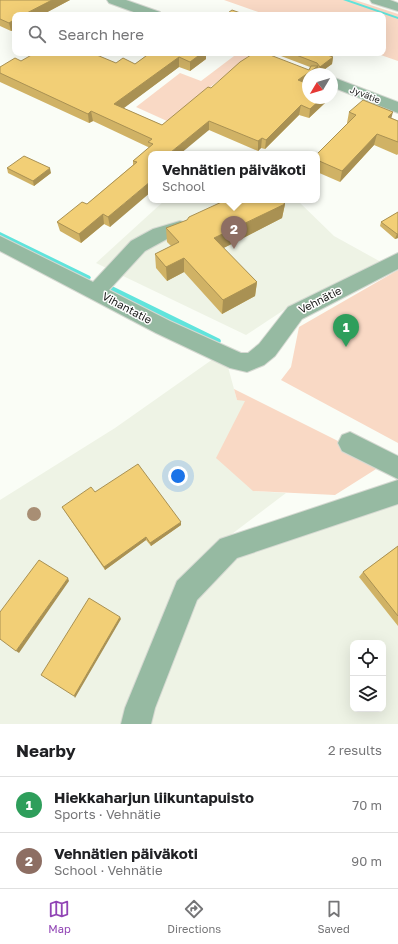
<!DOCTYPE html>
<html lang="en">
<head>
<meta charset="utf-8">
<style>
  :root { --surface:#fff; --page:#f2f2f2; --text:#202124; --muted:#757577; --line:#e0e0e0; --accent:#9144b5 }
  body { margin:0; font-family:"Golos Text",sans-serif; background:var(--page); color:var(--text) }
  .controls { position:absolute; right:12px; bottom:12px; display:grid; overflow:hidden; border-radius:8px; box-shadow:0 4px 16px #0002 }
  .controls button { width:36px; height:36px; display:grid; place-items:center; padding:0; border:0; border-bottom:1px solid var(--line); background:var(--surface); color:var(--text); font:20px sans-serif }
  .compass { position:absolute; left:302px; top:68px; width:36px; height:36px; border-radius:50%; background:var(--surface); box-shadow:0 4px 16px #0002; rotate:232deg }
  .you { position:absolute; left:178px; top:476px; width:14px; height:14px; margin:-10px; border:3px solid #fff; border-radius:50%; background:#1a73e8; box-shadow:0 0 0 6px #1a73e833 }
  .badge { display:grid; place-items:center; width:26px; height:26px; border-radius:50%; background:var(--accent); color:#fff; font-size:13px; font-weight:700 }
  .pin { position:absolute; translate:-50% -33px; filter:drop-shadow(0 1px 2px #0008) }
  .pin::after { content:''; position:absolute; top:21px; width:14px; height:12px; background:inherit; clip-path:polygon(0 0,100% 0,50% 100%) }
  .popup { position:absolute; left:148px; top:151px; width:172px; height:52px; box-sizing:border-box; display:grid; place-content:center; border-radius:8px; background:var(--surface); filter:drop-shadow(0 1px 3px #0005); font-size:13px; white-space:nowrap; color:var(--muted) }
  .popup b { font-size:15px; color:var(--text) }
  .popup::after { content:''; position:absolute; left:50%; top:100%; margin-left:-8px; border:8px solid transparent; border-top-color:var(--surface) }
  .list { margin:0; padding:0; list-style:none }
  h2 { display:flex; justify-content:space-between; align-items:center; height:52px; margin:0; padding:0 16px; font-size:17px }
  h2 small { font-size:13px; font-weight:400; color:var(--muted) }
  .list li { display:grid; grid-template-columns:26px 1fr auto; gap:12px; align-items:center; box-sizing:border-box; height:56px; padding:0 16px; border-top:1px solid var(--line) }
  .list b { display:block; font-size:15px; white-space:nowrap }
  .list p { margin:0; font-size:13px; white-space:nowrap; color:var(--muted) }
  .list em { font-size:13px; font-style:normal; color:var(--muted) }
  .icon { flex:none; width:22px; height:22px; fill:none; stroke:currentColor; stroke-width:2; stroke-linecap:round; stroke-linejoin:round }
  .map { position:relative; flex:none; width:398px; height:724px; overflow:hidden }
  .search { position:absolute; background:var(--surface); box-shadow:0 4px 16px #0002; left:12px; right:12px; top:12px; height:44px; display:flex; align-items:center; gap:10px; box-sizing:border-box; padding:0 14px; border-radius:8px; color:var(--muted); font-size:15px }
  .sheet { height:164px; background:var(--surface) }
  nav { display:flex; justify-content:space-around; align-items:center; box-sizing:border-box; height:56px; border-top:1px solid var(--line); background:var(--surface); font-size:11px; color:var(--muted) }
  nav a { display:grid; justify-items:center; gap:2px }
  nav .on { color:var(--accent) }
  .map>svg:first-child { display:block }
  .built { fill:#eef3e5; fill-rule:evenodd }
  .green { fill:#f9d9c5 }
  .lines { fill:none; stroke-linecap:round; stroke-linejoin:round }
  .stream { fill:#60e4dc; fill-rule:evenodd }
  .minor-casing { stroke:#d6d9d2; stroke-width:2 }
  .minor { fill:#96baa2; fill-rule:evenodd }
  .tree { fill:#a88e74 }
  .wall { fill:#d0b265 }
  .shaded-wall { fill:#a99153 }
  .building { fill:#f2cf76; stroke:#a99153 }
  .labels { text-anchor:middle; stroke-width:3; stroke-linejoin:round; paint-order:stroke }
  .far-street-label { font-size:9px; fill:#181917; stroke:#fff }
  .street-label { font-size:11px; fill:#181917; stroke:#fff }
</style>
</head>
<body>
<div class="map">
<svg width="398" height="724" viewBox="0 0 398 724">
  <rect width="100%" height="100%" fill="#fafdf6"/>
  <path class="built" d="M165,200h132l37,36 47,26 -94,46 -41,27 -150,-72z
    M213,359l15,8 9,33h8l8,91 33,2 -62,47 -100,184h-124v-224l115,-72z
    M398,503v221h-252l48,-128 40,-38zM353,643h30v66h-30z"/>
  <path class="green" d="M224,0h131l43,14v47l-23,-8h8v-38h-116z
    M238,53l11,4 -82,64 -31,-14 44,-34 21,8z
    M398,270v173l-117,-63 10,-13 8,-40z
    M234,389l150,75 -49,31 -82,-4 -37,-33 29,-57 -8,-1z"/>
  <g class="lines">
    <path class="stream" d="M343,0h6l49,17v2z
      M0,232l90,44 1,2 -3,2h-2l-86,-43z
      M110,287h4l106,52 1,2 -1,2h-4l-106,-52 -1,-2z"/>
    <defs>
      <path id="minor" d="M107,0h19l34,12 2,3h-20l-33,-12z
        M370,0h20l8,3v8l-26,-8z
        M332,77l66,25v11l-66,-26z
        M180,221l7,2 2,5 -2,5 -20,6 -22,12 -36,39 61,31 71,32h7l11,-9 29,-37 110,-54v16l-96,50 -27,37 -11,9 -17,7 -17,-4 -74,-35 -156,-82v-15l93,46 38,-41 22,-12z
        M350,432l48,24v23l-56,-28 -4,-8 4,-8z
        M398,480v24l-161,54 -40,42 -42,108 -4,16h-30l4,-16 52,-127 43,-42z"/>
    </defs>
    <use href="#minor" class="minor-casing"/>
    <use href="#minor" class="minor"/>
  </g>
  <circle class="tree" cx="34" cy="514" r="7"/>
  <path class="wall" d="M0,0h70l-59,31 -11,-5z
    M150,53h56v6l-16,12 -11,-4 -56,41 39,17 49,-37 98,-18 1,-3 -37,-14h49l11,4 -1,7 -14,10 -1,-2 -9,2v8l-2,1 20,19 -17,16 -10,-3 -34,34 -4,-1 -3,3 -49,-21 -58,24 -41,73 -6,-3 -23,19 -21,-12 -3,-9 30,-18 46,-39v-4l16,-13 -1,-1 -55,-26 -4,2 -89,-41v-15l21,-6 114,3z
    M349,112l43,6 6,3v33l-1,1 -23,-10 -34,37 -23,-10v-18l31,-31h-1z
    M7,168l44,5 -17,13 -26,-13z
    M285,204l-3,14 -59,30 34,34 -2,14 -33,18 -38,-42 -17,9 -11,-13 -1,-14 16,-8 -4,-4 -1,-14z
    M398,212v26l-3,1 -15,-13 1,-4z
    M95,492l86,33 -30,21 -5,-6 -41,30 -41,-60 -2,-3z
    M398,546v80l-39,-49 4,-5z"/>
  <path class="shaded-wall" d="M52,0h18l-28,15h-19z
    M15,19v10l-4,2 -2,-8z
    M202,53h4v6l-16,12v-9z
    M179,57v10l-63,47 -2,-10z
    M333,57l-1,7 -14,10 2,-7z
    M318,66l-1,8h-9v8l-11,8 1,-10z
    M322,98h5l-1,4 -17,16 1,-9z
    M301,105l-2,10 -34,34 1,-9z
    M91,111l2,10 -4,2 -1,-9z
    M393,112l-3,11 -2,-6z
    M209,121v9l-29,24h-9v-2z
    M377,134l-3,11 -34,37 2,-11z
    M262,138l-1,10 -3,3v-10z
    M50,168l1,5 -17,13 -1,-5z
    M151,181v11l-41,35 -2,-10z
    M285,204l-3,14 -68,35v-15z
    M103,214l1,10 -23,19 -2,-9z
    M397,234h1v4l-3,1z
    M184,258v14l-17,9 -1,-14z
    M257,282l-2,14 -33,18 1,-14z
    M181,522v3l-30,21 -1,-3z
    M146,537v3l-41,30 -1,-3z
    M68,578l1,3 -50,72 -3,-2z
    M120,617l1,2 -46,79 -1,-2z"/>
  <path class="building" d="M0,0h52l-29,15h-8v4l-6,4 -9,-4z
    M232,10l14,5h-21z
    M35,53h57l24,10 7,-5 12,6 15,-11h52l-12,9 -11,-5 -65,47 48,21 46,-38 3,1 29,-26 14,-9h11l44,17 2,-4h7l-20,14 10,4v14h14l-12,11 -9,-4 -35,35 -4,-2 -4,3 -49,-20 -38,31 4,2h-24v27l-43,36 -5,-3 -24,20 -22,-12 25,-20 5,2 50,-42 -4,-1 20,-17 -5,-2 4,-3 -61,-28 -3,3 -88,-41v-6l15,-9 6,3z
    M291,53h31l11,4 -13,10 -3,-4z
    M363,100l30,12 -5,5 10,4v21l-21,-8 -35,37 -25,-11v-6l39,-39 -7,-3z
    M24,156l26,12 -17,13 -26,-13z
    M226,200h54l5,4 -71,34 43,44 -34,18 -39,-42 -18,9 -11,-13 24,-12 -13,-14 21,-8 2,-3z
    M398,212v22h-1l-16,-12z
    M138,464l43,58 -31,21 -4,-6 -42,30 -42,-60 29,-20 4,5z
    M398,546v70l-35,-44z
    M39,560l29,18 -52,73 -16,-12v-27z
    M89,598l31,19 -46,79 -33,-21z"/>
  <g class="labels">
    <g class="far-street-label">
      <text transform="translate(365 95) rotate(21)" y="3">Jyvätie</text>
    </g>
    <g class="street-label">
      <text transform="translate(320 300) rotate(-27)" y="4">Vehnätie</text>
      <text transform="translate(127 308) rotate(28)" y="4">Vihantatie</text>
    </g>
  </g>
</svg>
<div class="controls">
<button><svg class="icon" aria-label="locate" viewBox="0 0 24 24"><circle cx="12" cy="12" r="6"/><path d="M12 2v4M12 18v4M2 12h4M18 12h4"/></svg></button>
<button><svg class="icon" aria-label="layers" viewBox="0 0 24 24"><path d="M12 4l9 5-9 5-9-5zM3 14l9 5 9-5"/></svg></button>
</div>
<svg class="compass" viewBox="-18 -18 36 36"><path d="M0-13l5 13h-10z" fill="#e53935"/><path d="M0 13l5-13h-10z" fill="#757577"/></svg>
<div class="you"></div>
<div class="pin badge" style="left:346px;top:347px;background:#2e9e5b">1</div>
<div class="pin badge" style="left:234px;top:249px;background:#8d6e63">2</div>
<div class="popup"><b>Vehnätien päiväkoti</b>School</div>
<div class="search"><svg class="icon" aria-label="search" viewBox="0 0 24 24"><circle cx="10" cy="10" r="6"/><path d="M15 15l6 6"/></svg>Search here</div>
</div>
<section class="sheet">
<h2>Nearby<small>2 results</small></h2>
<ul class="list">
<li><span class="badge" style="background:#2e9e5b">1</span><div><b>Hiekkaharjun liikuntapuisto</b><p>Sports · Vehnätie</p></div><em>70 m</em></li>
<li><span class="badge" style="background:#8d6e63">2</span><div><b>Vehnätien päiväkoti</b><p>School · Vehnätie</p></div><em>90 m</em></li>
</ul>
</section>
<nav>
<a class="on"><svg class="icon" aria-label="map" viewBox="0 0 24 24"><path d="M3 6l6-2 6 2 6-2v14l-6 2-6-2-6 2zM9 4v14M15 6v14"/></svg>Map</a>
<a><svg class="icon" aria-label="directions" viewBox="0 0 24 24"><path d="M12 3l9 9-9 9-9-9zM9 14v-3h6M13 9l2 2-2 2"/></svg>Directions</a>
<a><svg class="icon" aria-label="saved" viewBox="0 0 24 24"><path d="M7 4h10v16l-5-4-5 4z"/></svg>Saved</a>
</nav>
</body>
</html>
